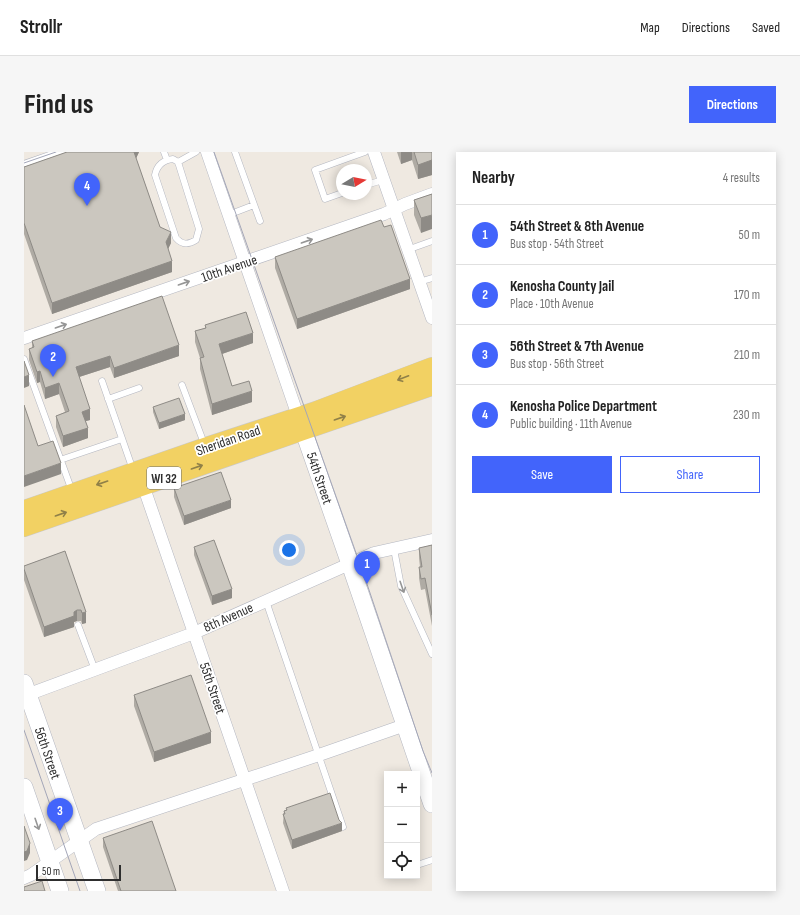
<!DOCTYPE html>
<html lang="en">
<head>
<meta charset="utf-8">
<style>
  :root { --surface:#fff; --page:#f6f6f6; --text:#222; --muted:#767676; --line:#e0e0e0; --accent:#4264fb }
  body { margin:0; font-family:"Sofia Sans Condensed",sans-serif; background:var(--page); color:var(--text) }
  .controls { position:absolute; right:12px; bottom:12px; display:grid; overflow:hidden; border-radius:0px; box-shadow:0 2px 10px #0003 }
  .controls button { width:36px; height:36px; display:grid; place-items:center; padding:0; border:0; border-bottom:1px solid var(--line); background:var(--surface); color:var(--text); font:20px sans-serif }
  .compass { position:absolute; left:312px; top:12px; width:36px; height:36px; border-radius:50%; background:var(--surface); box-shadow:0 2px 10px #0003; rotate:80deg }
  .scale { position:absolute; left:12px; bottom:10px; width:85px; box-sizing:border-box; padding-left:4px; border:2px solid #2e2e2e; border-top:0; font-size:11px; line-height:14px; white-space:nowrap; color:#2e2e2e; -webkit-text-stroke:3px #fff; paint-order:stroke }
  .you { position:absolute; left:265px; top:398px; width:14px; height:14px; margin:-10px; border:3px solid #fff; border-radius:50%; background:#1a73e8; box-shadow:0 0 0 6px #1a73e833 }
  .badge { display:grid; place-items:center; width:26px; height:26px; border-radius:50%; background:var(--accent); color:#fff; font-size:13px; font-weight:700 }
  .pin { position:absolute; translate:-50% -33px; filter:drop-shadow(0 1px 2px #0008) }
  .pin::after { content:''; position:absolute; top:21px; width:14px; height:12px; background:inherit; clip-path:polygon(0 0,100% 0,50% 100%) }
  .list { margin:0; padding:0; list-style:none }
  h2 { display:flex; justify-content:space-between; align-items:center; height:52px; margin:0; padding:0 16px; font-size:17px }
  h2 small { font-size:13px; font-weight:400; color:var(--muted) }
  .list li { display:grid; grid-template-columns:26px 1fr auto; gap:12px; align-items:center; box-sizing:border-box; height:60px; padding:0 16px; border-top:1px solid var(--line) }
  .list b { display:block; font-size:15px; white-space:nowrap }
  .list p { margin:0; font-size:13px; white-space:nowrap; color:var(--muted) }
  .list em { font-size:13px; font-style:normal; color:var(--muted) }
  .actions { display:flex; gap:8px; padding:12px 16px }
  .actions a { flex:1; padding:9px 0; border:1px solid var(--accent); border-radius:0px; text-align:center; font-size:14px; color:var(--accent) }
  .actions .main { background:var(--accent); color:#fff }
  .icon { flex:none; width:22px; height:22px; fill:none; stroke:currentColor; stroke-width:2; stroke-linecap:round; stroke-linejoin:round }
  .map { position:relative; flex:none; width:408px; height:739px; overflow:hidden; border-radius:0px }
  header { display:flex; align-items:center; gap:24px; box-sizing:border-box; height:56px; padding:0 20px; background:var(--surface); border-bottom:1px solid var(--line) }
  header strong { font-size:19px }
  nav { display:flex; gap:22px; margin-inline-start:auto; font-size:14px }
  .intro { display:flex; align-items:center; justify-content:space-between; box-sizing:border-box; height:96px; padding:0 24px }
  h1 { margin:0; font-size:28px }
  .button { padding:10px 18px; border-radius:0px; background:var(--accent); color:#fff; font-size:14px; font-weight:700 }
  main { display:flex; gap:24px; padding:0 24px }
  aside { flex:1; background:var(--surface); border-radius:0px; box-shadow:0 2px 10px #0003 }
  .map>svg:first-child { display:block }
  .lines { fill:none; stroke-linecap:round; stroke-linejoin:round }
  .lane-casing { stroke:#b4b7c1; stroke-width:7 }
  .street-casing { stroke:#b4b7c1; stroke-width:13 }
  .secondary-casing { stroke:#b4b7c1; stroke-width:18 }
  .primary-casing { stroke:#c9c9c9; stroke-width:20 }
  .lane { stroke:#fff; stroke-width:6 }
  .street { stroke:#fff; stroke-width:12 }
  .secondary { stroke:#fff; stroke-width:17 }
  .primary { stroke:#f2d163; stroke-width:19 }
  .tram { stroke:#a3a6b8; stroke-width:1 }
  .wall { fill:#afaba4 }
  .shaded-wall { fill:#8e8b86 }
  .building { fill:#cbc7bf; stroke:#8e8b86 }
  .oneway { stroke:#969696 }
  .oneway2 { stroke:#908048 }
  .labels { text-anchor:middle; stroke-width:3.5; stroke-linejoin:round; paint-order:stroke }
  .shield { fill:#fff; stroke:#6d6d6d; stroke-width:1 }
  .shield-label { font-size:13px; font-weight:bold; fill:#2e2e2e }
  .street-label { font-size:14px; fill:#2e2e2e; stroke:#fff }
</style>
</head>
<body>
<header>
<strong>Strollr</strong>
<nav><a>Map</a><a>Directions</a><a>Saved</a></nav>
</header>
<div class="intro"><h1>Find us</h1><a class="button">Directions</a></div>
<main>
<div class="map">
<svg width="408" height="739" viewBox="0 0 408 739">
  <rect width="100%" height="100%" fill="#efe9e1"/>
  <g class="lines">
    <defs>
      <path id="lane" d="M140,0l3,8
        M211,0l25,69
        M149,7l5,3 21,67 -3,11c-8,5 -14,5 -20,-2l-21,-63c2,-10 8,-15 18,-16z
        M154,10l18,-10
        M342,33l17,-5
        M318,41l-17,6 -10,-29 50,-18
        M204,63l26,-10
        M383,98l25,-9
        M395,130l13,-4
        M0,207l48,132
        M78,229l31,89
        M158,233l23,61
        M84,247l31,-11
        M36,308l62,-21
        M370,397l7,37 31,68
        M242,449l77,226
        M54,473l17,45
        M393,713l15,-5"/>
      <path id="street" d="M183,0l91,264
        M350,0l58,166
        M0,15l43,-15
        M0,186l360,-124 21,-10 27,-10
        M119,333l140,406
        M0,544l170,-63 180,-80 58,-13
        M0,726l7,-3 65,-46 223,-74 86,-30"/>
      <path id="secondary" d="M275,266l51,146 82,240
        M0,531l73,208
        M0,635l36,104"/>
      <path id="primary" d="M0,358l182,-63 110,-36 116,-44
        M0,375l408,-141"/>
    </defs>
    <use href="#lane" class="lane-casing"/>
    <use href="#street" class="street-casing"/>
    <use href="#secondary" class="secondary-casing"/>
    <use href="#primary" class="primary-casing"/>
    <use href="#lane" class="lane"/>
    <use href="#street" class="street"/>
    <use href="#secondary" class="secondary"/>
    <use href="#primary" class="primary"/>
    <path class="tram" d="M190,0l153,432 56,167 9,22
      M0,11l32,-11
      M0,578l56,161"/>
  </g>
  <path class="wall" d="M43,0h72l-3,6 24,69 11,16 -3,6 4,23 -120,42 -28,-80v-67z
    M373,0h35v23l-14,4 -6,-19 -11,4z
    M408,42l-11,39 -7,-18v-15z
    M360,75l26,62 -113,40 -22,-61v-11z
    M181,173l48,18 -31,11 10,32 20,16 -40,13 -12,-46v-11l-5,-16v-11l10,-3z
    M8,189l147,15 -65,22 -4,-11 -31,10 11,43 -4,1 2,17 -25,9 -7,-20v-11l9,-4 -6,-18 -14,5 -5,-17 -3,1 -8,-23v-11l3,-1z
    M129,255l32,13 -26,9 -6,-17z
    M150,336l57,20 -47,17 -10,-28z
    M408,393v81l-7,-37 -4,1 -2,-12v-11h1l-1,-9v-10z
    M170,395l38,51 -20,7 -18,-50z
    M41,399l21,72 -4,1 -1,-3h-4l-3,1v5l-30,10 -20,-57v-14z
    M110,543l77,48 -57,19 -20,-56z
    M262,656l56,23 -50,18 -9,-26 1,-12 2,-1z
    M79,686l73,53h-58l-15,-44z"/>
  <path class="shaded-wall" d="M110,0h5l-5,11z
    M377,0h11v8l-11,4z
    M408,8v15l-14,4v-14z
    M408,63v14l-11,4v-15z
    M147,80v11l-5,10v-11z
    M148,109v11l-120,42v-11z
    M386,127v10l-113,40v-10z
    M229,181v10l-34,12v-11z
    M155,193v11l-65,22v-10z
    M86,204v11l-34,11v-11z
    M16,219v11l-3,1v-11z
    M5,223v11l-5,2v-11z
    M35,231v11l-14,5v-11z
    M228,239v11l-40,13v-11z
    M66,257v11l-8,2v-10z
    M161,262v6l-26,9v-6z
    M64,276v10l-25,9v-11z
    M37,311v11l-37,13v-11z
    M207,348v8l-47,17v-9z
    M208,437v9l-20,7v-9z
    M53,458v11l-3,1v5l-30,10v-10z
    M62,460v11l-4,1v-11z
    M187,580v11l-57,19v-10z
    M318,671v8l-50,18v-9z
    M6,691v10l-3,7 -3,1v-9z"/>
  <path class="building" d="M43,0h67l26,75 11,5 -5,10 6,19 -120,42 -28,-80v-56z
    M390,0h18v8l-14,5z
    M408,42v21l-11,3 -7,-18z
    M357,68l3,7 7,-2 19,54 -113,40 -22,-62z
    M138,144l17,49 -65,23 -4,-12 -34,11 14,42 -8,3 6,16 -25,8 -7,-20 13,-5 -10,-28 -14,5 -5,-17 -3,1 -8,-23 5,-2 -2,-6z
    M222,160l7,21 -34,11 13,42 17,-5 3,10 -40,13 -12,-46 4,-1 -9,-26 11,-3 -1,-3z
    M0,209l5,14 -5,2z
    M155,246l6,16 -26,9 -6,-16z
    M0,253l14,41 15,-5 8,22 -37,13z
    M197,320l10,28 -47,16 -10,-28z
    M190,388l18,49 -20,7 -18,-49z
    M408,393v70l-7,-37 -4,1 -2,-12h3l-3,-19z
    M41,399l21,61 -4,1 -1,-3h-4l-3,2v4l-30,11 -20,-58v-3z
    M167,523l20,57 -57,20 -20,-57z
    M306,641l9,27 3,3 -50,17 -9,-26h2l-1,-3 3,-1 -1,-2z
    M128,669l24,70h-55l-18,-53z
    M0,674l6,17 -3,8 -3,1z
    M18,729l3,10h-21v-4z"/>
  <defs><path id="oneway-shaft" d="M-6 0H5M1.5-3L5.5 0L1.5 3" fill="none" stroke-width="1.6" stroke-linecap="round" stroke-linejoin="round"/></defs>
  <g class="oneway">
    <use href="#oneway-shaft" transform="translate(283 89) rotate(-19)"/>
    <use href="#oneway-shaft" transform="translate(160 131) rotate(-19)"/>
    <use href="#oneway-shaft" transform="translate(37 174) rotate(-19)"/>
    <use href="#oneway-shaft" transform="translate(378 435) rotate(71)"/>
    <use href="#oneway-shaft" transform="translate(13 672) rotate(71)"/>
  </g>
  <g class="oneway2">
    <use href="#oneway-shaft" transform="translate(379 226) rotate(159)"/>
    <use href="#oneway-shaft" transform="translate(316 266) rotate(-19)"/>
    <use href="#oneway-shaft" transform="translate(173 315) rotate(-19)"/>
    <use href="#oneway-shaft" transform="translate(78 331) rotate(161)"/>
    <use href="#oneway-shaft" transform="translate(37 362) rotate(-19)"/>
  </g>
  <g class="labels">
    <rect class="shield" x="123" y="315" width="34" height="22" rx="3"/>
    <g class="shield-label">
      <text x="140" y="331">WI 32</text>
    </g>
    <g class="street-label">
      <text transform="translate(205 116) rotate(-19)" y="5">10th Avenue</text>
      <text transform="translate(204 288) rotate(-19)" y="5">Sheridan Road</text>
      <text transform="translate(296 326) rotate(71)" y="5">54th Street</text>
      <text transform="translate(204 465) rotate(-24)" y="5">8th Avenue</text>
      <text transform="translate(189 536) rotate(71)" y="5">55th Street</text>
      <text transform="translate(24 601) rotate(71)" y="5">56th Street</text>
    </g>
  </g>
</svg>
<div class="controls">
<button>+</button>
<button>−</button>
<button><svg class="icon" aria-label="locate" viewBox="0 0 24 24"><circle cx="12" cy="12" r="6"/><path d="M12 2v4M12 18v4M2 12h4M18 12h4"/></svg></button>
</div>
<svg class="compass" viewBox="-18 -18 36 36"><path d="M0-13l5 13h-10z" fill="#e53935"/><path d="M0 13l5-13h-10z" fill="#767676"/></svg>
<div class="scale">50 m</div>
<div class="you"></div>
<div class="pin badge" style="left:343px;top:432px">1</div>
<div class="pin badge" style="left:29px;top:225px">2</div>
<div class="pin badge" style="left:36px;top:679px">3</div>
<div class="pin badge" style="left:63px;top:54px">4</div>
</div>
<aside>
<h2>Nearby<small>4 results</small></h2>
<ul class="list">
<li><span class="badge">1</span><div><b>54th Street &amp; 8th Avenue</b><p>Bus stop · 54th Street</p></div><em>50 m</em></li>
<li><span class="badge">2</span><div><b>Kenosha County Jail</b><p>Place · 10th Avenue</p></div><em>170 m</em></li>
<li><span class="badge">3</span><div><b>56th Street &amp; 7th Avenue</b><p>Bus stop · 56th Street</p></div><em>210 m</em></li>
<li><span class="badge">4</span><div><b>Kenosha Police Department</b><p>Public building · 11th Avenue</p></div><em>230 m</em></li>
</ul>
<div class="actions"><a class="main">Save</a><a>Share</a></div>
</aside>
</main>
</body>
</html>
